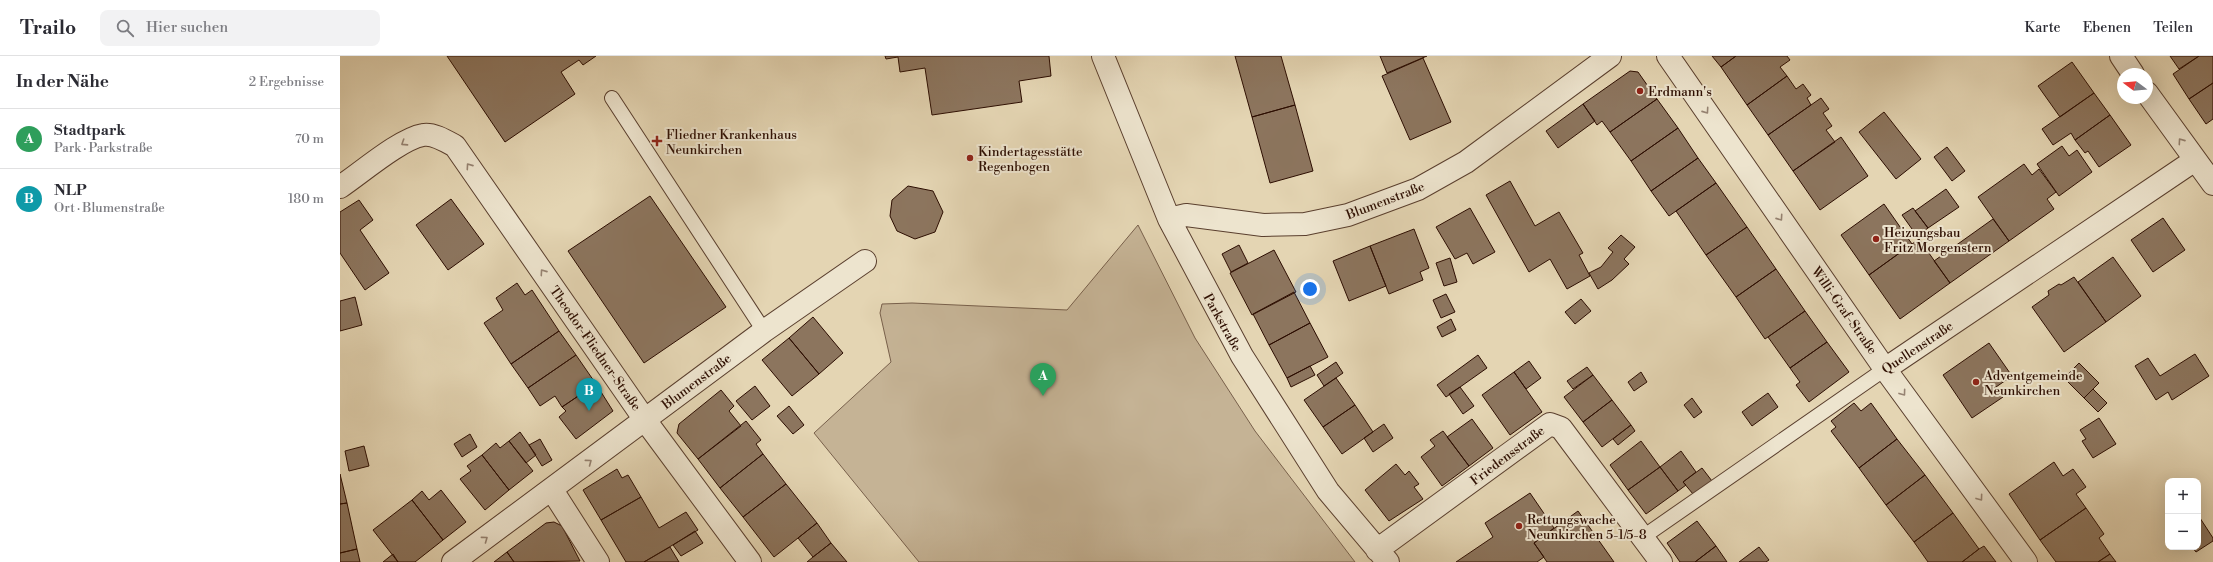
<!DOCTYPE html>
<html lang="de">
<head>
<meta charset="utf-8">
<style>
  :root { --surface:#fff; --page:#f2f2f3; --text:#2b2b33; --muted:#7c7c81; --line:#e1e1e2; --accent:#8f2418 }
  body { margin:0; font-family:"Libre Bodoni",serif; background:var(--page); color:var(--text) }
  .controls { position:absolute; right:12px; bottom:12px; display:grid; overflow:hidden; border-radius:8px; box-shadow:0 4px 16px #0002 }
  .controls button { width:36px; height:36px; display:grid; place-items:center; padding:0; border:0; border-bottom:1px solid var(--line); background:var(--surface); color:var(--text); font:20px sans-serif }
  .compass { position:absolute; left:1777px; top:12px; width:36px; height:36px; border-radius:50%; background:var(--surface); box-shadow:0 4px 16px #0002; rotate:286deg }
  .you { position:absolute; left:970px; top:233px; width:14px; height:14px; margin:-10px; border:3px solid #fff; border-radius:50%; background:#1a73e8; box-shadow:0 0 0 6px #1a73e833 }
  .badge { display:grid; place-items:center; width:26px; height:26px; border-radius:50%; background:var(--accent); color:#fff; font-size:13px; font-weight:700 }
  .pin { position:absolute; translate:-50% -33px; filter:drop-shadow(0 1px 2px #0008) }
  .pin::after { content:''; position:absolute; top:21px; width:14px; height:12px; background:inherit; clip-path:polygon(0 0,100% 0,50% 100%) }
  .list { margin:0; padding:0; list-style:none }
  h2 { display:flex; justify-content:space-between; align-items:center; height:52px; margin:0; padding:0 16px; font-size:17px }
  h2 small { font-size:13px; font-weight:400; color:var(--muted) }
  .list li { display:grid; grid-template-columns:26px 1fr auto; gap:12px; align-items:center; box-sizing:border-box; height:60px; padding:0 16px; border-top:1px solid var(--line) }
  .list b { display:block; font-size:15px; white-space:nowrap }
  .list p { margin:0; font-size:13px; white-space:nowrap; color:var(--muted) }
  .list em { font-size:13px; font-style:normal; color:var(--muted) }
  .icon { flex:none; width:22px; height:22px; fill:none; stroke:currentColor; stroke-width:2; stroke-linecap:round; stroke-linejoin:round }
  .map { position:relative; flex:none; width:1873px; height:506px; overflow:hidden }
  header { display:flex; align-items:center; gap:24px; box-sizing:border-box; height:56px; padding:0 20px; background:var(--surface); border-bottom:1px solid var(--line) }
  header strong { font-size:19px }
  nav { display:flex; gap:22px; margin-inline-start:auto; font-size:14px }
  .search { width:280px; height:36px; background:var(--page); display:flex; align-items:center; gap:10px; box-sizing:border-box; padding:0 14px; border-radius:8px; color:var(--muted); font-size:15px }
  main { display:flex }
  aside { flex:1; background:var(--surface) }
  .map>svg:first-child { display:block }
  .green { fill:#c5b395; stroke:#78604b }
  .building { fill:#8c755e; stroke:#2c0d01 }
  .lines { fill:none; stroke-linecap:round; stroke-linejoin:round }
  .lane-casing { stroke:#5a3f2e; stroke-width:16 }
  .street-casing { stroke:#5a3f2e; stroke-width:24 }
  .lane { stroke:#ede4ce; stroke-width:14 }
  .street { stroke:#ede4ce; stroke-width:22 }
  .oneway { stroke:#968372 }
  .poi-dot { fill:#8f2418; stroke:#ede4ce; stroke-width:1.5 }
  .labels { text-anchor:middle; stroke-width:4; stroke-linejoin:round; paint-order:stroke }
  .poi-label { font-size:13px; fill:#2c0d01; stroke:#ede4ce; text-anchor:start }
  .street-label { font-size:13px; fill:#2c0d01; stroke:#ede4ce }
</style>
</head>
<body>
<header>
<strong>Trailo</strong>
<div class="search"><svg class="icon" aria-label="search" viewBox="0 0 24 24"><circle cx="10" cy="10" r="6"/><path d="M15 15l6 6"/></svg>Hier suchen</div>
<nav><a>Karte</a><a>Ebenen</a><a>Teilen</a></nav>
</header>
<main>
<aside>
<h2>In der Nähe<small>2 Ergebnisse</small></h2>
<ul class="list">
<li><span class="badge" style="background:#2e9e5b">A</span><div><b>Stadtpark</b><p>Park · Parkstraße</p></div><em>70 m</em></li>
<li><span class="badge" style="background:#0f9aa8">B</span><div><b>NLP</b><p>Ort · Blumenstraße</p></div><em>180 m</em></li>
</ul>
</aside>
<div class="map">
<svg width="1873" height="506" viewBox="0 0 1873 506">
  <rect width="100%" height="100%" fill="#e4d5b3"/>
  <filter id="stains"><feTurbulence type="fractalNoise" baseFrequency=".005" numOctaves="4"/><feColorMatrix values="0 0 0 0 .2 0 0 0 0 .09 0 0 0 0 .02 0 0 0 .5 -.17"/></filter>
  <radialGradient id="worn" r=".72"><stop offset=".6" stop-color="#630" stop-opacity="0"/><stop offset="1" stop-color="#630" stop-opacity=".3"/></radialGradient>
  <path class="green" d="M798,169l57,113 60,93 100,131h-436l-105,-129 77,-71 -11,-49 2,-9 30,-1 155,7z"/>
  <path class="building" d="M107,0h149l-13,9 -4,-5 -18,12 14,22 -70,48z
    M545,0h164l2,20 -32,5 3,21 -90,13 -7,-47 -25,4 -2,-15 -12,2z
    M895,0h46l14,49 -43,12z
    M1040,0h47l-40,17z
    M1372,0h24l-15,11z
    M1396,0h51l3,4 -10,7 7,9 -40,29 -26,-38z
    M1830,0h29l-20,13z
    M1859,0h14v27l-24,16 -16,-25z
    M1083,2l28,64 -41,18 -28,-64z
    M1732,6l22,31 -34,24 -22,-31z
    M1290,15l8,1 19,27 -47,33 -8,-11 -5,4 -14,-21z
    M1447,20l9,13 7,-5 8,11 -4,3 4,7 -43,30 -21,-30z
    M1873,27v36l-7,5 -17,-25z
    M1754,37l16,22 -35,25 -4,-7 -18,12 -11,-16z
    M1481,42l8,11 -6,4 9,13 -6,4 9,12 -42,29 -25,-36z
    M1317,43l21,29 -47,33 -21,-29z
    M1243,48l12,17 -37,27 -12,-17z
    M955,49l18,66 -43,12 -18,-66z
    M1544,56l37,47 -25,20 -37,-47z
    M1770,59l21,30 -32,22 -11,-16 -3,2 -10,-13z
    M1338,72l20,30 -47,33 -20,-30z
    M1501,81l27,39 -48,34 -27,-39z
    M1722,90l7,10 8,-6 15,22 -33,24 -22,-32z
    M1607,91l18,24 -13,10 -18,-24z
    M1358,102l18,25 -47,33 -18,-25z
    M1684,108l8,11 7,-6 17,23 -9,7 7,10 -45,32 -31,-44z
    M1170,125l25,45 24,-14 24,41 -4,2 11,21 -23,13 -17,-30 -21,13 -43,-77z
    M1376,127l31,44 -41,28 -30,-44z
    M568,130l25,5 10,21 -8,20 -20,7 -18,-8 -7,-15 2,-16z
    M1606,133l13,18 -31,21 -13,-17z
    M310,140l76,111 -82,56 -76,-112z
    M111,143l33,45 -36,26 -32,-45z
    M19,144l14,20 -13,10 29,43 -24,17 -25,-37v-41z
    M1544,148l28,40 -43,31 -28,-40z
    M1130,152l25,44 -22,12 -6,-11 -12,6 -19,-32z
    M1573,152l15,20 -11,8 -15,-21z
    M1823,162l22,32 -32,22 -22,-32z
    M1653,163l16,22 -59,42 -16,-22z
    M1407,171l29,42 -40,28 -30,-42z
    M1074,173l15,39 -9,4 3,8 -34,14 -19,-48z
    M1281,179l14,12 -11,12 5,5 -17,16 -14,9 -9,-16 12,-6 12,-15 -5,-4z
    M1579,183l31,44 -50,36 -31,-44z
    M899,189l9,18 -17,9 -9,-18z
    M1030,190l16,40 -37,15 -16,-40z
    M934,194l22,42 -44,23 -22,-42z
    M1773,201l28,39 -35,26 -28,-40z
    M1110,202l7,24 -13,4 -8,-23z
    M1436,213l29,42 -40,28 -29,-42z
    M1734,221l32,45 -42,30 -32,-45 17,-12 -1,-4 11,-7 2,1z
    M177,227l8,12 7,-5 27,41 -48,33 -27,-41 19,-13 -7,-12z
    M954,236l16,31 -41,22 -16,-31z
    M1106,238l9,18 -14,6 -8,-18z
    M15,241l7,28 -22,6v-30z
    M1241,243l10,12 -16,13 -10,-12z
    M1465,255l22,31 -37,26 -22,-31z
    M473,261l30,36 -24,21 -30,-36z
    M1111,263l5,11 -14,7 -5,-10z
    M970,267l18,34 -41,21 -18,-33z
    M219,275l17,24 -48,33 -17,-24z
    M449,282l30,36 -27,22 -30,-36z
    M1487,286l22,30 -40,30 -13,-17 4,-3 -10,-14z
    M1649,287l23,33 -16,11 7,10 -31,21 -29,-43z
    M1855,298l14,22 -37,24 -4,-8 -12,8 -21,-34 13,-8 12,18z
    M236,299l20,29 -34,23 -7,-11 -15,10 -12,-18z
    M1138,299l9,13 -41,29 -9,-12z
    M1189,305l12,17 -15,11 -12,-17z
    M996,306l7,11 -19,13 -7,-11z
    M1739,307l20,20 -15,15 -20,-20z
    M970,310l5,9 -24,12 -4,-9z
    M1247,311l6,8 -20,14 -6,-8z
    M1174,316l28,40 -32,23 -28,-40z
    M1301,316l6,10 -13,9 -6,-9z
    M1253,319l19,25 -29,22 -19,-25z
    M996,322l19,27 -32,22 -19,-27z
    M256,328l17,27 -37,28 -17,-22 7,-6 -4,-4z
    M415,330l15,20 -18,14 -16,-19z
    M1120,331l14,19 -11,8 -14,-20z
    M1753,333l14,14 -9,9 -14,-14z
    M381,334l13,16 -5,5 12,15 -43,33 -21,-26 2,-9z
    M1428,337l10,14 -26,19 -10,-14z
    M1352,342l10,14 -8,6 -10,-13z
    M1272,344l19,25 -29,22 -19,-25z
    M1514,347l7,8 10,-8 26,36 -38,29 -28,-37 5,-4 -5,-6z
    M1015,349l18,27 -31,22 -19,-27z
    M449,350l15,19 -11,9 -16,-18z
    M1759,362l17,26 -23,14 -11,-17 4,-2 -6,-9z
    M1132,363l21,29 -24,18 -22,-29z
    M406,365l15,19 -5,4 7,10 -43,34 -22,-29z
    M1044,368l9,14 -20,14 -9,-14z
    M1291,369l4,6 -17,14 -5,-6z
    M1103,375l26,35 -27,20 -21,-29 14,-11 -5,-6z
    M180,376l16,23 -10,8 -17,-22z
    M130,378l7,13 -15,10 -8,-13z
    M200,383l12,21 -10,6 -13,-21z
    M1557,383l28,36 -39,30 -27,-37z
    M169,385l24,30 -24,19 -27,-35 14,-12 4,5z
    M1301,385l19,26 -32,23 -18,-25z
    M24,390l5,20 -20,5 -4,-20z
    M1341,395l15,21 -13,10 3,3 -8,6 -18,-24z
    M423,398l23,30 -43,33 -23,-29z
    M142,399l27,35 -24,20 -25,-31 11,-8 -4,-5z
    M1714,406l9,14 10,-7 13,18 -10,7 10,14 -46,32 -31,-46z
    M1056,408l9,11 4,-4 10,13 -5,3 9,12 -34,22 -24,-31z
    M1320,411l18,24 -32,23 -18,-24z
    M1362,412l10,13 -19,13 -10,-12z
    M277,413l5,9 6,-3 13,22 -40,23 -18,-30z
    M0,418l7,29 -7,1z
    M1585,419l28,38 -39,29 -28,-37z
    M446,428l31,39 -43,34 -31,-40z
    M101,434l25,32 -23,18 -31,-40 10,-9 7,9z
    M1190,437l24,35 -20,15 10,14 -7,5h-81l37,-25 -8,-14z
    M301,441l18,31 27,-16 12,18 -54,32h-18l-25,-42z
    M72,444l31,40 -28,22h-17l-25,-32z
    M7,447l10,46 -17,4v-49z
    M1746,452l18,26 -5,4 11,16 -12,8h-42l-16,-22z
    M1238,455l36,51h-67l-13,-19z
    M1613,457l26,36 -17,13h-34l-14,-20z
    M1858,459l15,23v3l-17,11 -4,-5h6z
    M1357,465l19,25 -21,16h-15l-13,-19z
    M214,466l8,4 18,35 -66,1 -7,-10 39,-29z
    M477,467l14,20 -18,14 -15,-19z
    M355,475l8,12 -22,13 -8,-11z
    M491,487l16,19h-40l6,-5z
    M1376,490l11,16h-32z
    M1644,490l12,16h-34l17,-13z
    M330,491l9,15h-35z
    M1419,491l10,13 -3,2h-27z
    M17,493l3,13h-20v-9z
    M167,496l7,10h-20z
    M53,498l5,8h-15z
    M1770,498l6,8h-18z"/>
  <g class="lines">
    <defs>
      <path id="lane" d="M272,42l152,233
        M1303,481l242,-168"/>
      <path id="street" d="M763,0l66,163 73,137 86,135 60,71
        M1328,0l217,313 141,193
        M1781,0l12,18
        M1807,37l66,91
        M0,131c21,-14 60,-48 83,-52 10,-2 23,6 32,11l190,274 105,142
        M829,163l17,-4 77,10 42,-1 43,-9 70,-26 48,-27 144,-106
        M1545,313l310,-209
        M212,434l46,72
        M1037,494l173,-126 11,4 100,134
        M113,506l311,-231 101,-70"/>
    </defs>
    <use href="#lane" class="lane-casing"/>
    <use href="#street" class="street-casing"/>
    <use href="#lane" class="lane"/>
    <use href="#street" class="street"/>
  </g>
  <defs><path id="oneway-chevron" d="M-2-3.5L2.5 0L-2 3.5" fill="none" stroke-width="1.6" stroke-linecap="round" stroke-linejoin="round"/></defs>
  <g class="oneway">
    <use href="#oneway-chevron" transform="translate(1366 55) rotate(55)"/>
    <use href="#oneway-chevron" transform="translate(1841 85) rotate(-125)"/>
    <use href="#oneway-chevron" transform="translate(64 87) rotate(147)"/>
    <use href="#oneway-chevron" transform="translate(129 110) rotate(-125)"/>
    <use href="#oneway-chevron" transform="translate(1440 162) rotate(55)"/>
    <use href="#oneway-chevron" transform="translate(203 216) rotate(-125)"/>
    <use href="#oneway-chevron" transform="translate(1563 337) rotate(54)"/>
    <use href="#oneway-chevron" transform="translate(249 406) rotate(-37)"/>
    <use href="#oneway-chevron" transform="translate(1640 442) rotate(54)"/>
    <use href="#oneway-chevron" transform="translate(145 483) rotate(-36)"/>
  </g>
  <g class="poi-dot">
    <circle cx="1300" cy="35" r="4"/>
    <path d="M315 79h4v4h4v4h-4v4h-4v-4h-4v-4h4z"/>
    <circle cx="630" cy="102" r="4"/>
    <circle cx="1536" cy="183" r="4"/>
    <circle cx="1636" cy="326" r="4"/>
    <circle cx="1179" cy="470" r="4"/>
  </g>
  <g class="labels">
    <g class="poi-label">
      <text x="1308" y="40">Erdmann's</text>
      <text x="326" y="83">Fliedner Krankenhaus<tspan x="326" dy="15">Neunkirchen</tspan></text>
      <text x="638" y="100">Kindertagesstätte<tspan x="638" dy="15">Regenbogen</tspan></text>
      <text x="1544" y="181">Heizungsbau<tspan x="1544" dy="15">Fritz Morgenstern</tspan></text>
      <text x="1644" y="324">Adventgemeinde<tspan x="1644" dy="15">Neunkirchen</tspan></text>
      <text x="1187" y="468">Rettungswache<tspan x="1187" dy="15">Neunkirchen 5-1/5-8</tspan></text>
    </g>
    <g class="street-label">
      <text transform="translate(1045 144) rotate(-21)" y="5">Blumenstraße</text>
      <text transform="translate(1505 254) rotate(55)" y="5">Willi-Graf-Straße</text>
      <text transform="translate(883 266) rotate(61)" y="5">Parkstraße</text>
      <text transform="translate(1577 291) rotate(-34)" y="5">Quellenstraße</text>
      <text transform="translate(256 292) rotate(55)" y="5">Theodor-Fliedner-Straße</text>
      <text transform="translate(356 325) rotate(-37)" y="5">Blumenstraße</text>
      <text transform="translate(1167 399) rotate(-37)" y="5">Friedensstraße</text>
    </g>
  </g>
  <rect width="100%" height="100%" filter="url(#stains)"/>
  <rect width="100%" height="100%" fill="url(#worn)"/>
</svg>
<div class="controls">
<button>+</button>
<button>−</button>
</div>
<svg class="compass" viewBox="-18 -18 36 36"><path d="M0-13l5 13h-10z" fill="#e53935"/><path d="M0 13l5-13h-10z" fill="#7c7c81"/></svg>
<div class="you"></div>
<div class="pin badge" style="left:703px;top:340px;background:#2e9e5b">A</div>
<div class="pin badge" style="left:249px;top:355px;background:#0f9aa8">B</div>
</div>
</main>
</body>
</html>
